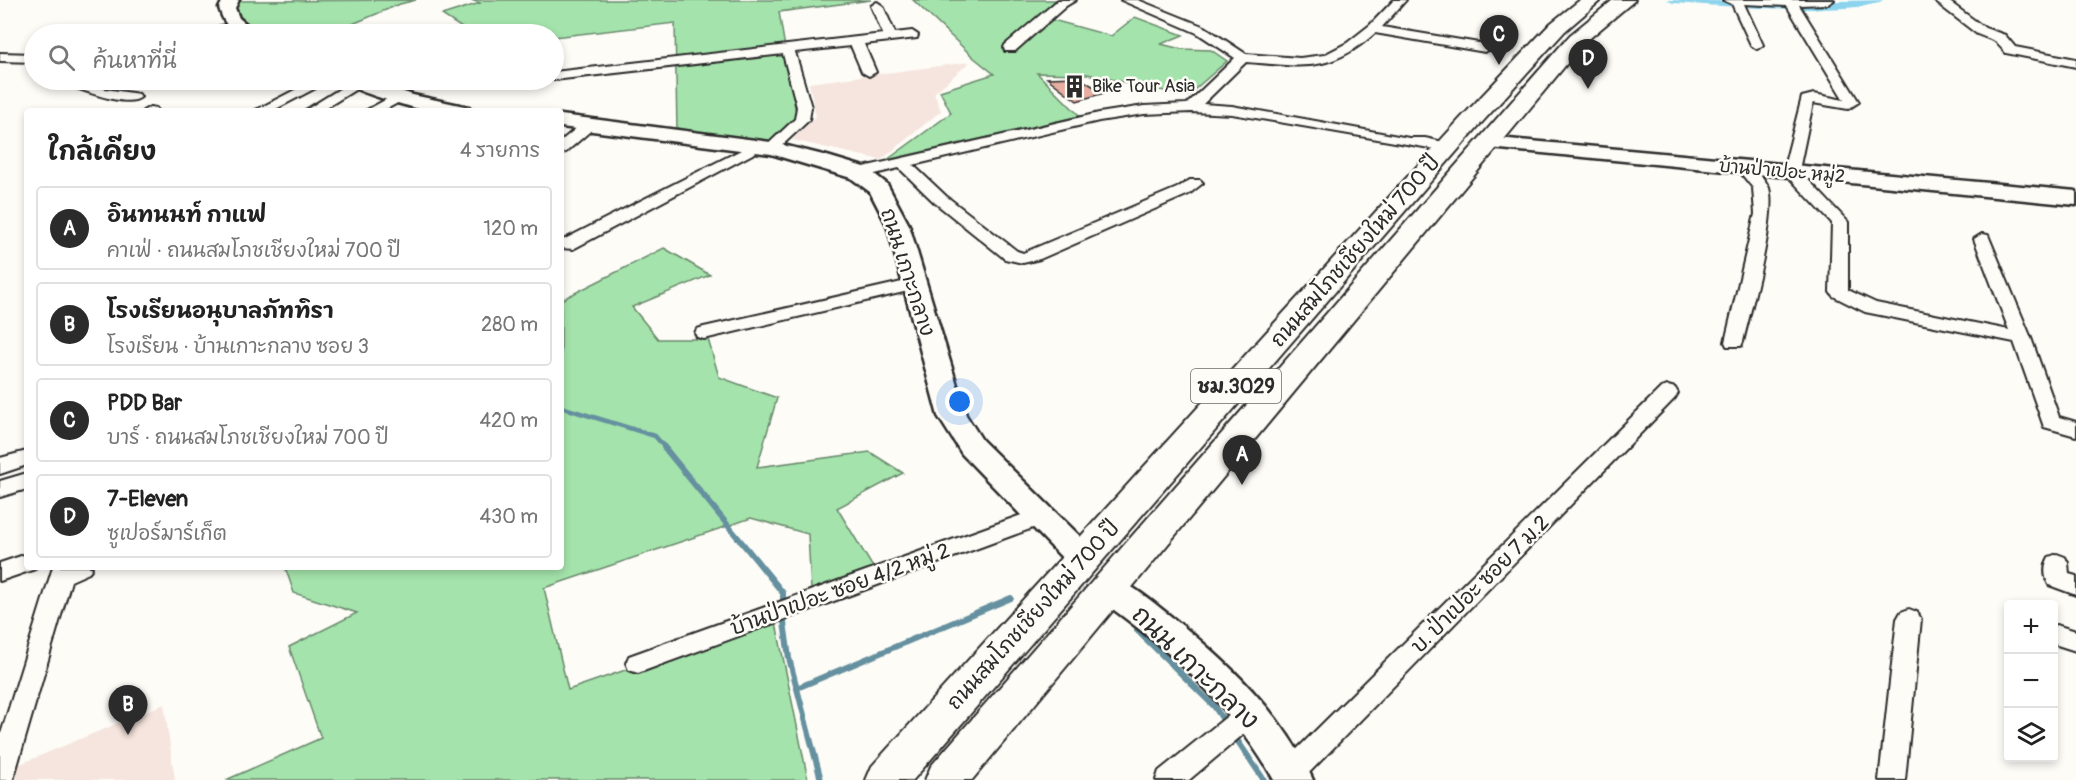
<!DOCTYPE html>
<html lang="th">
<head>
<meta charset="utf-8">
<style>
  :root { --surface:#fff; --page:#f2f2f2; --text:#222; --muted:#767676; --line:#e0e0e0; --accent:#2b2b2b }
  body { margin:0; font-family:Pangolin,"Playpen Sans Thai",sans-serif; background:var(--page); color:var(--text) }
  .controls { position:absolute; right:18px; bottom:18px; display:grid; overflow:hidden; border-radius:6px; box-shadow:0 3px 9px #0003 }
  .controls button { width:54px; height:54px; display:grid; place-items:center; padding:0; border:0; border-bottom:2px solid var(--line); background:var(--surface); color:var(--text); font:30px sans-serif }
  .you { position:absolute; left:960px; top:402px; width:21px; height:21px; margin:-15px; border:4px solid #fff; border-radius:50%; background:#1a73e8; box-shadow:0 0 0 9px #1a73e833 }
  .badge { display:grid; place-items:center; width:39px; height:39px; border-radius:50%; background:var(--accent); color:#fff; font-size:20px; font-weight:700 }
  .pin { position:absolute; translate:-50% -50px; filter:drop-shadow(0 2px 3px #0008) }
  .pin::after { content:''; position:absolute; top:32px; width:21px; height:18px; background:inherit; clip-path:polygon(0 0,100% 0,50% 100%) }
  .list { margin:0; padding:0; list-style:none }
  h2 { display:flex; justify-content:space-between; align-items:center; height:78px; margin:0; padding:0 24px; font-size:26px }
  h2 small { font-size:20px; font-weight:400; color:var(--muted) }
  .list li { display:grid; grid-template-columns:39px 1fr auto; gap:18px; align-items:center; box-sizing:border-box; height:84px; margin:0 12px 12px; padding:0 12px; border:2px solid var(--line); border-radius:6px }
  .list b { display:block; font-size:22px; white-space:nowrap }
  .list p { margin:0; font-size:20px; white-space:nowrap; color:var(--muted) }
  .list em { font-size:20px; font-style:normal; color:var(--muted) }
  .icon { flex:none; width:33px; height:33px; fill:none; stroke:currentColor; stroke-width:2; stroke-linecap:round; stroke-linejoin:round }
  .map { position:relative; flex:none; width:2076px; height:780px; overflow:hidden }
  .search { position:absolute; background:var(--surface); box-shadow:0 3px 9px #0003; left:24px; top:24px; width:540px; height:66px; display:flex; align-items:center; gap:15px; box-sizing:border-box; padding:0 21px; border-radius:33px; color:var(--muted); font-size:22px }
  .panel { position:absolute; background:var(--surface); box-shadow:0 3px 9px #0003; left:24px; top:108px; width:540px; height:462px; border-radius:6px }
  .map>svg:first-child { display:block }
  .built { fill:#f6e5de }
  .green { fill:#a4e3ab; stroke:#68876b; stroke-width:1.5 }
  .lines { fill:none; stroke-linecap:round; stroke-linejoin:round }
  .stream-far1 { stroke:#65909f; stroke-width:4.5 }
  .stream { stroke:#65909f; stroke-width:6 }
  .canal { fill:#8cd4ed; fill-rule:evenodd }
  .building { fill:#e7aea2; stroke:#2b2b2b; stroke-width:1.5 }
  .street-casing { stroke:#2b2b2b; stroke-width:4 }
  .secondary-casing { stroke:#2b2b2b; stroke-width:5 }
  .primary-casing { stroke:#2b2b2b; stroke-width:4 }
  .street { fill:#fdfcf7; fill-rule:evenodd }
  .secondary { fill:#fdfcf7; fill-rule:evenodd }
  .primary { fill:#fdfcf7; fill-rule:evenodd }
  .labels { text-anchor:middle; stroke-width:5; stroke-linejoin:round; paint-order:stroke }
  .far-poi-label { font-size:18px; fill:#2b2b2b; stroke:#fdfcf7; text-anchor:start }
  .far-street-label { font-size:18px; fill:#2b2b2b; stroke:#fdfcf7 }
  .shield { fill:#fdfcf7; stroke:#6a6a68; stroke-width:1.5 }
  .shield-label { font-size:20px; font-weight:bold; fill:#2b2b2b }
  .street-label { font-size:21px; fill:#2b2b2b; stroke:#fdfcf7 }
  .near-street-label { font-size:26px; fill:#2b2b2b; stroke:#fdfcf7 }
</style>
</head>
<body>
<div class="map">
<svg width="2076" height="780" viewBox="0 0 2076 780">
  <rect width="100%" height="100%" fill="#fdfcf7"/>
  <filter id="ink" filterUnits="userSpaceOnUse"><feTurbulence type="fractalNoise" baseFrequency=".0167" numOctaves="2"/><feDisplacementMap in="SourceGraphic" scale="12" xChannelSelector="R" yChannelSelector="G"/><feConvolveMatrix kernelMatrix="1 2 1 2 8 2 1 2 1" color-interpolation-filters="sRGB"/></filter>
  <g filter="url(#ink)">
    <path class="built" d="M970,62l-36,31 7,18 -60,49 -89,-20 24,-24 -7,-33z
      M164,704l11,76h-166l4,-13z"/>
    <path class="green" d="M416,0l-16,4 -71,30h-63l-10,-4 -19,-16 -1,-13z
      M471,0h400l-92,12 18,107 -25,22 -95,-11 -2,-107 -121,14v-3h-83l-29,-19 38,-12z
      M913,0h146l-21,16 73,20 24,-19 48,18 -22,9 20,5 30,1 16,11 -40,35 -100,-22 -50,-1 43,43 -193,44 64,-47 -11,-22 54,-17 -21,-17z
      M664,248l46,27 -78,32 26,32h50l11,38 58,21 -20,69 113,-15 33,21 -66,35 37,61 -63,21 -3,-56 -57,-16 -207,70 24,102 207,-72 33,162h-582l95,-42 -32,-91 68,-34 -63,-20 -9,-26h276v-267z"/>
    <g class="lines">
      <path class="stream-far1" d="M561,407l94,29 11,13"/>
      <path class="stream" d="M664,447l119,146v12
        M783,615l6,43 32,122
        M1137,630l77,76 12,18
        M797,688l214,-90
        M1233,734l31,46"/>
      <path class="canal" d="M1667,0l133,2 83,-2c-21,17 -176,5 -210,3z"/>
    </g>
    <path class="building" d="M1078,77l26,16 -27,8 -30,-23z"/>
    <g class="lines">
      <defs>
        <path id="street" d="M1058,0h18l-10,6 -51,45h-10l-1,-3 1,-3z
          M1121,0h17l67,27 41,27 54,4 24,-3 23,-12 23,-18 24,-25h12l-24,27 103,17 6,4 -6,4 -110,-19c-46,41 -72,33 -129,29l-43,42 29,2 177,32h16l27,6 2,3 -2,3 -5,1 -215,-37 -41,-2 -47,2 -45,7 -186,44 33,31 71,55 6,2 154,-65 13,-8h10l3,3 -14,11 -149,65 -17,4 -18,-4 -71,-57 -35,-34 -40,10 -8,-5 8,-5 240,-55 45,-7 43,-2 48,-46 -38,-25z
          M1723,0h111l-6,4 -29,1 60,97 -11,7 -35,-6 -14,67 49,52v68l28,13 133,27 -35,-91 8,-5 6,1 43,103 28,79 17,5v14l-32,-9 -30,-85 -149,-30 -32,-16 -3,-4 2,-69 -49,-52 19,-74 12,-3 30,6 -57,-94 -43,-2 19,41 -6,4 -6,-4 -19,-41z
          M1933,0h14l38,28 20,7 10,12 61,12v8l-70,-14 -11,-12 -18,-7z
          M877,2l6,4 12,27 17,-2 6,4 -1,3 -53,6 12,28 -7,4 -7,-4 -11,-26 -56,6 16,55 -2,13 -33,31 -5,1 -7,-4 31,-29 2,-12 -14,-53 -229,26h-2l2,-8 329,-38 -12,-28z
          M236,22l4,1 2,3 -2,3 -21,5h-18l2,-3z
          M0,53l34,1v8l-34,-1z
          M78,80l27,9 34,5 2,3c-12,11 -53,-5 -68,-10l-2,-3 2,-3z
          M314,80h17l-59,31h-18z
          M354,80h10l2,3 -45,28h-17z
          M398,93l7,4 -2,3 -20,11h-18z
          M150,107l6,1 2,3h-15z
          M590,120l7,4 -2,3 -29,25 -5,1v-12l24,-20z
          M757,142l7,4 -2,3 -189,100 -12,-1v-7z
          M1744,162c8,2 22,18 25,26 8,29 -18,120 -26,154l-2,4h-14l-2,-4 30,-128 -2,-26 -17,-21z
          M915,279l6,1 3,4 -3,4 -217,51 -7,-2 -2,-4 2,-4 7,-2z
          M1668,386l7,2 3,5 -3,5 -373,382h-23l-2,-6 4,-9 380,-377z
          M27,451v14l-27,9v-16z
          M27,473v16l-27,8v-16z
          M1041,508l8,2 3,6 -3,6 -411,151 -9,-3 -3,-7 3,-7z
          M27,554v13h9l-1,2 -35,12v-18z
          M2057,554l8,3 3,6 1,11 7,2v19l-27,-10c-5,-9 -5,-19 0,-28z
          M53,567h39l-3,6 -18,8 -58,199h-13v-43z
          M1909,609l8,3 4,7 -16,161h-26l18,-161 4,-7z
          M2056,625l20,6v20l-22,-7v-18z
          M1249,703l9,3 4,8 -4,8 -69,58h-33l3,-9 81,-65z"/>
        <path id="secondary" d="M223,0h16l-4,8 4,10 19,16c-22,0 -32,-3 -39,-26z
          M342,80h25l46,15 56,12 3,4c-14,0 -29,2 -43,0 -15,-3 -80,-20 -87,-31z
          M561,115l210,27 56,14 40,12 20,16 22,41 57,190 16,25 112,110 5,9 -5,9 -11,3 -11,-3 -110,-114 -24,-38 -51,-191 -17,-33 -19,-14 -80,-24 -210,-27z
          M1487,137l589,54v14l-596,-58 -3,-4 3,-4z
          M1110,577c22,7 40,23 58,37 58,46 114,98 145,166h-39c-42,-75 -106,-132 -175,-181l-5,-9 5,-9z"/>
        <path id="primary" d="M1580,0h21l-36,31 -89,98 -563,651h-47l6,-14 588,-647 91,-96z
          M1613,0h22l-51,43 -612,737h-47l6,-14 639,-731z"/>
      </defs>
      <use href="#street" class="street-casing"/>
      <use href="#secondary" class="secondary-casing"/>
      <use href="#primary" class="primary-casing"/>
      <use href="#street" class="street"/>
      <use href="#secondary" class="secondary"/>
      <use href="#primary" class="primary"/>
    </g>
  </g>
  <defs>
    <symbol id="building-bare" viewBox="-9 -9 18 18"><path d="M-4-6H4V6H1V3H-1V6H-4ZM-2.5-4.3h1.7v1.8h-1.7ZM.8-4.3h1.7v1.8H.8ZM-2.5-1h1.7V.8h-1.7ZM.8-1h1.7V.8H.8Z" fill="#2b2b2b" stroke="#fdfcf7" stroke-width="2.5" paint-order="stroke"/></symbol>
  </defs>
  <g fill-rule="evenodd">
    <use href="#building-bare" x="1058" y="70" width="33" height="33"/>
  </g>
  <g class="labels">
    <g class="far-poi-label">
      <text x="1092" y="92">Bike Tour Asia</text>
    </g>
    <g class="far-street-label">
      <text transform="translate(1782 171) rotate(5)" y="6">บ้านป่าเปอะ หมู่2</text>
    </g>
    <rect class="shield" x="1191" y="369" width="90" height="34" rx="4.5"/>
    <g class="shield-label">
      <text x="1236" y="393">ชม.3029</text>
    </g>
    <g class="street-label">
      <text transform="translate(1355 251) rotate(-49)" y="7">ถนนสมโภชเชียงใหม่ 700 ปี</text>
      <text transform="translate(908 272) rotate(72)" y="7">ถนน เกาะกลาง</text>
      <text transform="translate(1480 584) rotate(-45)" y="7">บ. ป่าเปอะ ซอย 7 ม.2</text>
      <text transform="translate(840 589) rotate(-20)" y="7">บ้านป่าเปอะ ซอย 4/2 หมู่ 2</text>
      <text transform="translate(1033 615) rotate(-48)" y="7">ถนนสมโภชเชียงใหม่ 700 ปี</text>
    </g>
    <g class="near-street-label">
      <text transform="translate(1196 667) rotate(44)" y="9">ถนน เกาะกลาง</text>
    </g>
  </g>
</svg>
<div class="controls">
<button>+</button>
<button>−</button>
<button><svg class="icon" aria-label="layers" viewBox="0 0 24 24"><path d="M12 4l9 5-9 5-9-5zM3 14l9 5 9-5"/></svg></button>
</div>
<div class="you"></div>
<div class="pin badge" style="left:1242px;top:485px">A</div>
<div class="pin badge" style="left:128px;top:735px">B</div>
<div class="pin badge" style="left:1499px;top:65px">C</div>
<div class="pin badge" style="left:1588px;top:89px">D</div>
<div class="search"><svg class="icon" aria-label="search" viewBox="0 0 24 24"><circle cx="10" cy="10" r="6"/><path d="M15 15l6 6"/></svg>ค้นหาที่นี่</div>
<section class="panel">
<h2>ใกล้เคียง<small>4 รายการ</small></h2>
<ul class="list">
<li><span class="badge">A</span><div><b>อินทนนท์ กาแฟ</b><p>คาเฟ่ · ถนนสมโภชเชียงใหม่ 700 ปี</p></div><em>120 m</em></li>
<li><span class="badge">B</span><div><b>โรงเรียนอนุบาลภัททิรา</b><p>โรงเรียน · บ้านเกาะกลาง ซอย 3</p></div><em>280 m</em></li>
<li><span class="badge">C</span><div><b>PDD Bar</b><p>บาร์ · ถนนสมโภชเชียงใหม่ 700 ปี</p></div><em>420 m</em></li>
<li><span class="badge">D</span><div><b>7-Eleven</b><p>ซูเปอร์มาร์เก็ต</p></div><em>430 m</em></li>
</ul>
</section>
</div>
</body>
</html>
